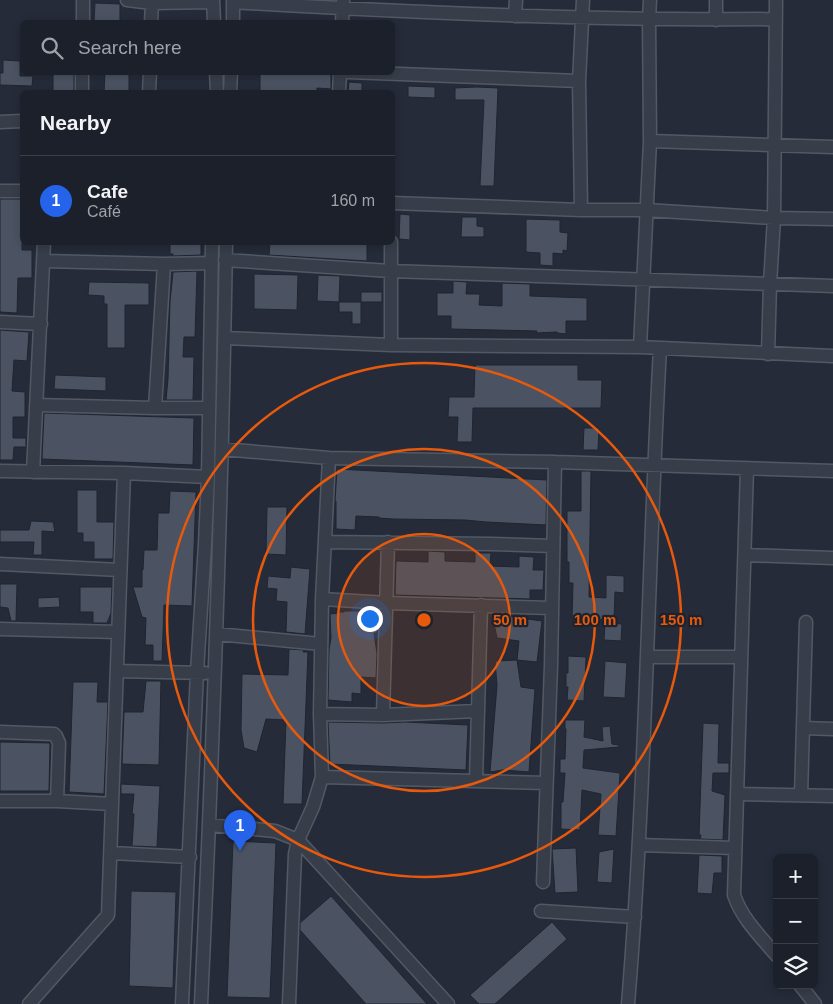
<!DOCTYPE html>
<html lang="en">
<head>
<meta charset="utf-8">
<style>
  :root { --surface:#1c202b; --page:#292d37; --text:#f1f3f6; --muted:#a0a3a9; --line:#3a3e47; --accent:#2563eb }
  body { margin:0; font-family:Helvetica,sans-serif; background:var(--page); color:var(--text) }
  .controls { position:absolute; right:15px; bottom:15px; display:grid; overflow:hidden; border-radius:8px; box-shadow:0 2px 8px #0003 }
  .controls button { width:45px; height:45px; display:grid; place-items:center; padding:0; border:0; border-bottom:1px solid var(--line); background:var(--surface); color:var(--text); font:25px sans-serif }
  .you { position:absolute; left:369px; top:618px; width:18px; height:18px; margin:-12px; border:4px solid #fff; border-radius:50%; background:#1a73e8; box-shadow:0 0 0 8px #1a73e833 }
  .badge { display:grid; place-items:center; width:32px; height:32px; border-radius:50%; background:var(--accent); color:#fff; font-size:16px; font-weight:700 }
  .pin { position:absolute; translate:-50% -41px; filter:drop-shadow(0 1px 2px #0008) }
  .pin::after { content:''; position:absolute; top:26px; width:18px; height:15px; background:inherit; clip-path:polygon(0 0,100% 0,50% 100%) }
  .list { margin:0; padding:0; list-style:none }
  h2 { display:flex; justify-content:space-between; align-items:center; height:65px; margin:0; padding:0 20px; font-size:21px }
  h2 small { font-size:16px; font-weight:400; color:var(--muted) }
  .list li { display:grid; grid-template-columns:32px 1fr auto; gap:15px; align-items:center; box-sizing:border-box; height:90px; padding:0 20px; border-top:1px solid var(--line) }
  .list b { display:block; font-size:19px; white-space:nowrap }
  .list p { margin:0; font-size:16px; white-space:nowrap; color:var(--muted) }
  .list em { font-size:16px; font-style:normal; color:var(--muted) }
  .icon { flex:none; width:28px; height:28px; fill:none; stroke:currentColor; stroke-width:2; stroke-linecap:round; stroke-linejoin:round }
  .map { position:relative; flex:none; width:833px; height:1004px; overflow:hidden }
  .search { position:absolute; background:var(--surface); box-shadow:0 2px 8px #0003; left:20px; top:20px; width:375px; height:55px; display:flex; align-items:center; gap:12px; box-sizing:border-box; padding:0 18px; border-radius:8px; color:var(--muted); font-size:19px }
  .panel { position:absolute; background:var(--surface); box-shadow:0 2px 8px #0003; left:20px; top:90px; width:375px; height:155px; border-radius:8px }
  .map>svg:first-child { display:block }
  .building { fill:#4b5362; stroke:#1f2530 }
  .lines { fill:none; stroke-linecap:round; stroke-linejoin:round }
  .minor-casing { stroke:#535964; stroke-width:15 }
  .minor { stroke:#383e49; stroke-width:12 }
  .ring { fill:none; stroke:#e8590c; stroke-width:2.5 }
  .centre { fill:#e8590c; stroke:#1d232e; stroke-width:2.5 }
  .ring-label { font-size:15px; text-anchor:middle; font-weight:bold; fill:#e8590c; stroke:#1d232e; stroke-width:4.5; stroke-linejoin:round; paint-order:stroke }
</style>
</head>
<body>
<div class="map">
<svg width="833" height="1004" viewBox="0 0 833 1004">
  <rect width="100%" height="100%" fill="#252b39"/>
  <path class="building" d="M95,3l25,1v18h-26z
    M3,60l17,1v15h13l-1,10 -32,-1v-12h3z
    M53,72h21v20h-21z
    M105,72h24v20h-25z
    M260,72h71v17l-14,-1v4h-57z
    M349,82l13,1v9h-14z
    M408,86l27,1v11l-27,-1z
    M477,87l21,1 -4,98h-14l4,-86h-29v-12z
    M0,199h22v51h10v28h-14l-1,35 -17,-1z
    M400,214l10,1v25l-11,-1z
    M462,217h15v9l7,1v10h-23z
    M526,219l34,1v12l8,1 -1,18 -4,-1v4l-10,-1v13l-13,-1v-12l-14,-1z
    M170,242h31v13l-28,1v-2h-3z
    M270,242h97v19l-98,-6z
    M197,271l-2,66h-11l-1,20h11l-1,43h-27l2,-21 2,-77 3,-30z
    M254,274l44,1 -1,35 -43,-1z
    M318,275l22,1 -1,26 -22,-1z
    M453,281l14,1 -1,12h14l-1,11 23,1v-23l28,1v12l57,2v23h-21v13l-9,-1v-1l-21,1 1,-2 -86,-2v-13h-14v-23h16z
    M89,282l60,1v22h-24v43h-18v-44h-3v-8l-16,-1z
    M361,292h21v10h-21z
    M339,302h22v22h-9v-12h-13z
    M0,330l29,2 -2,29 -13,-1 -2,31 13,1v25h-12v21h13v9h-12l-1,13h-13z
    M475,365h103v15h24l-1,28h-128l-1,34h-15l1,-25h-10l1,-20h25z
    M55,375l51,2v14l-52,-2z
    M44,413l150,5 -1,47 -151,-6z
    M584,428h15l-1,22h-15z
    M337,469l210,11 -1,45 -60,-3 -21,-2 -72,-1 -14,-1v-1l-23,-1 -1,14 -19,-1v-28h-1z
    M581,471h10l-2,126 17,1v-23l18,1v17l-9,-1 -1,28 -42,-1 1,-36h-4v-21h-2v-51h14z
    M77,490h20v32h17l-1,37h-19v-17h-11v-9h-6z
    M170,491l26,1 -4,114 -28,-1 -2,56h-9v-16h-8l1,-27 -4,-1 -9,-30h9v-17h1l1,-20h13l1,-37h11z
    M267,507h20l-1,48 -20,-1z
    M31,521l22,1 2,10 -13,-1v24h-9l1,-13h-34v-12h29z
    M428,551l17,1v9l30,1v-9h16l-1,13 29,1v-11l15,1 -1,13h11l-1,20h-13v9l-135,-4 1,-34 32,1z
    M291,567l19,2 -5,65 -19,-2 1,-30 -11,-1 1,-12 -10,-1 1,-12 22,2z
    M0,584h17l-1,37h-5l-3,-13 -8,-1z
    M80,587h32l-1,26 -4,10h-14v-11h-13z
    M59,597l1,10 -22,1v-10z
    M344,611h34l-1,22h-3l3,21 -1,24 -15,-1v17l-9,-1v9l-24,-2 1,-50 2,-12 -1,-24 8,-1v-1h6z
    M492,614l14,1v1l36,5 -5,41 -20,-2 2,-19 -22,-3z
    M605,623l17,1 -1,17 -17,-1z
    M289,649l15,1 -1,2h5l-6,152h-19l3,-84 -20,-1 -9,33 -13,-4 -3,-18 1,-56 46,1z
    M568,656l18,1 -2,44 -17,-1 1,-13h-2v-14h2z
    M517,660l4,27 14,2 -6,83 -26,-2 -13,2 7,-87 -2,-24z
    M605,661l22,2 -2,35 -22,-1z
    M146,681h15l-2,84 -37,-1 2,-52h19z
    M73,682h25l-1,20h11l-4,92 -35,-2z
    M565,720h20l-1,17 19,4 -1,-14 8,-1 2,18 7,1v2l-35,3 -1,18 37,5 -4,63 -18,-1 3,-41 -19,-4 -2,40 -19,-1v-27h2l2,-29h-5v-14h5l1,-30 -1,-1z
    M328,722l55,1 22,-1 63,3 -2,45 -136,-6z
    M703,723l16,1 -1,39h11v10h-16l-1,18 13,4 -2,45 -23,-1 1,-4h-2z
    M0,742l50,1 -1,48h-49z
    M121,784l39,2 -3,61 -25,-1 2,-32h-2l2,-20h-13z
    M233,841l43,2 -6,155 -43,-1z
    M576,848l2,44 -23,1 -3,-44z
    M614,849l-2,34 -15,-1 2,-30z
    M699,855l23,1v17h-8l-2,21 -15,-1z
    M131,891l45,1 -3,96 -44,-2z
    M331,896l96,108h-61l-66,-74v-7z
    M552,922l15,17 -72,65h-16l-9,-9z"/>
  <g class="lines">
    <defs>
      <path id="minor" d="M127,0l25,3 61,-1
        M213,0l1,22
        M233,2c181,11 362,19 543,17
        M515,16l1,-16
        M716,20v-20
        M83,22v-22
        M151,22l1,-19
        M233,22v-22
        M342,22l1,-22
        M216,72l1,20
        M348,72l231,9
        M82,92v-20
        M149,92l1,-20
        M230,92l1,-20
        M339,92l1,-20
        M0,122l22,-1
        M650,141l183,6
        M0,191h22
        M392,203l189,7h65l128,8 59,1
        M581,210l-2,-129 4,-81
        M225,260l165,11 443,15
        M44,261l120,3 48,-1
        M0,322l41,2
        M224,338l167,7 249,2 193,9
        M391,345v-103
        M640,347l10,-206 -1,-121 1,-20
        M768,354l2,-70 4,-66 2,-218
        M36,405l119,3h54
        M155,408l9,-144
        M222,449l107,9 226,4 278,9
        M747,468l-13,427c8,24 27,42 43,61
        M0,471l124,2 84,4
        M33,472l11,-230
        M325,542l166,2 62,2
        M745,555l88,3
        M0,564l120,6
        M322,599l65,4 164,5
        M0,629l118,3
        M217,634l104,10
        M647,657h94
        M117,671l88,2
        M320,714l63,1 95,-4
        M383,715l5,-173
        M803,728l30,1
        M0,732l54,2 2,2 3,7 -2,58
        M322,777l224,6
        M476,781l5,-176
        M737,794l96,2
        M801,795l5,-173
        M0,801h57l55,3
        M210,825l65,6 23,9 150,164
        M639,845l96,3
        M111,853l79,4
        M543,882l8,-216 4,-204
        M541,911l94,6
        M800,985l15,19
        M29,1004l79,-89 16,-442
        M182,1004l15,-332 8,-128 3,-67 4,-235
        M201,1004c12,-254 21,-508 25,-762
        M289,1004l6,-150 3,-14 15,-33 9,-30 -2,-63 2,-115 7,-141
        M628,1004c18,-218 20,-437 32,-656"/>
    </defs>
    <use href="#minor" class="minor-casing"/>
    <use href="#minor" class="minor"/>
  </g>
  <circle cx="424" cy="620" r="86" fill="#e8590c" fill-opacity=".12"/>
  <g class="ring">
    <circle cx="424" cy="620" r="86"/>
    <circle cx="424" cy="620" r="171"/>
    <circle cx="424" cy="620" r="257"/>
  </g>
  <circle cx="424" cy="620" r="8" class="centre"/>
  <g class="ring-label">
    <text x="510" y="625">50 m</text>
    <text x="595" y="625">100 m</text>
    <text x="681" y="625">150 m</text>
  </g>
</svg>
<div class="controls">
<button>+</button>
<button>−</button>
<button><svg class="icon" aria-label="layers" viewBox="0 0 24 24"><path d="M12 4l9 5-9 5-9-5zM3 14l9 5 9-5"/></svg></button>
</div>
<div class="you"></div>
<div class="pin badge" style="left:240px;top:851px">1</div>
<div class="search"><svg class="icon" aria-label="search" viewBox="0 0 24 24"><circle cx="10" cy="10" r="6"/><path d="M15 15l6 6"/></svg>Search here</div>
<section class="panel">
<h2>Nearby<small></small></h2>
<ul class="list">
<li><span class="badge">1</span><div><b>Cafe</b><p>Café</p></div><em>160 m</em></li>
</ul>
</section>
</div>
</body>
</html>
